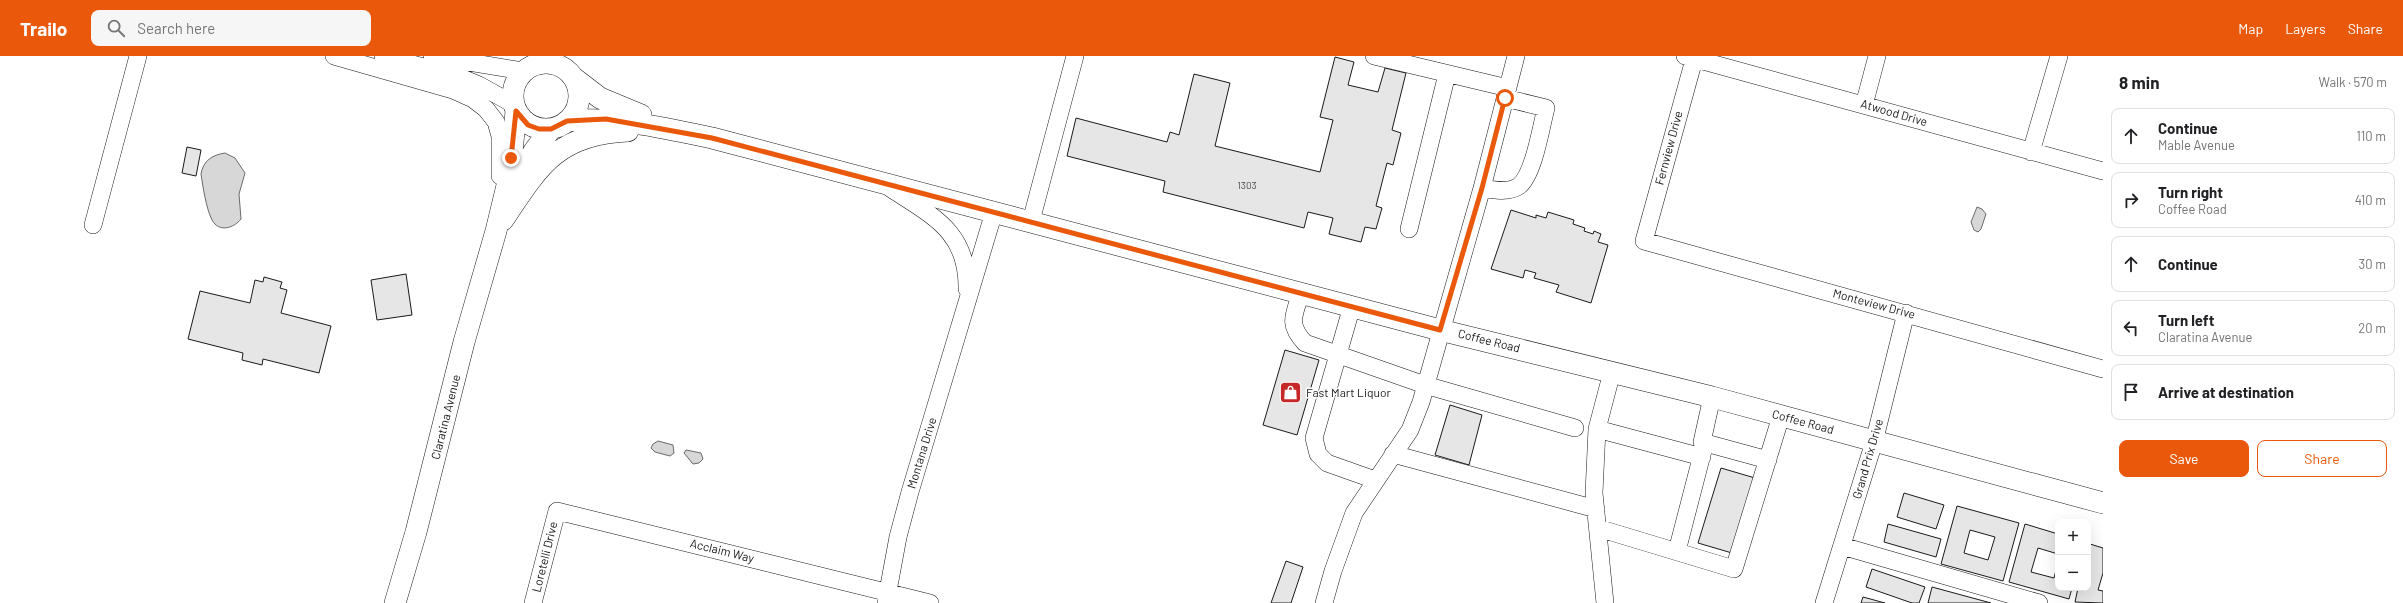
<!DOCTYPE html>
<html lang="en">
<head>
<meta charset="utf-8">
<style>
  :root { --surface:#fff; --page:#f6f6f6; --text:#202124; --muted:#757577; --line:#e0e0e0; --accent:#ea580c }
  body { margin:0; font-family:Barlow,sans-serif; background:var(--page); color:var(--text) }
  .controls { position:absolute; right:12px; bottom:12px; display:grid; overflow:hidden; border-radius:8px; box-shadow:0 4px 16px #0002 }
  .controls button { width:36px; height:36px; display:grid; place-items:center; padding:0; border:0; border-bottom:1px solid var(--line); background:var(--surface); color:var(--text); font:20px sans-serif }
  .stop { position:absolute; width:12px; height:12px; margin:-9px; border:3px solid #ea580c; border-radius:50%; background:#fff }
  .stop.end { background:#ea580c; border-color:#fff; box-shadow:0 1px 4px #0008 }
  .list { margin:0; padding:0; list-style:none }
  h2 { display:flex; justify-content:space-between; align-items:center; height:52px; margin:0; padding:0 16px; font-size:17px }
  h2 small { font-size:13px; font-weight:400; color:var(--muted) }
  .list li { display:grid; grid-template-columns:26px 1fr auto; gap:12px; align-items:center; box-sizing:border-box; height:56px; margin:0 8px 8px; padding:0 8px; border:1px solid var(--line); border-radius:8px }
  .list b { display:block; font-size:15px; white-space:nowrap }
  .list p { margin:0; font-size:13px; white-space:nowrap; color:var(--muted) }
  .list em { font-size:13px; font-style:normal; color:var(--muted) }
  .actions { display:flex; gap:8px; padding:12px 16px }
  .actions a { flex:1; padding:9px 0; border:1px solid var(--accent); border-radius:8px; text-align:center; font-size:14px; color:var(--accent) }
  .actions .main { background:var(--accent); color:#fff }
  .icon { flex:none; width:22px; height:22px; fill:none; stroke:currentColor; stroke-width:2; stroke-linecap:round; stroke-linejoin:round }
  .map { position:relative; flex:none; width:2103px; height:547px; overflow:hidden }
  header { display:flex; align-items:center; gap:24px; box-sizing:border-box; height:56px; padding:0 20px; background:var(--accent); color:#fff }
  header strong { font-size:19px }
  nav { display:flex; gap:22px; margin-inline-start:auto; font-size:14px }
  .search { width:280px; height:36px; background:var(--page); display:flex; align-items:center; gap:10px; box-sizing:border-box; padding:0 14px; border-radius:8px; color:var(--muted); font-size:15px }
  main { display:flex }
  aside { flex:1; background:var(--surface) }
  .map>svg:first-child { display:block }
  .water { fill:#d7d7d7; stroke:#6a6a6a }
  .building { fill:#e6e6e6; stroke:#1a1a1a; fill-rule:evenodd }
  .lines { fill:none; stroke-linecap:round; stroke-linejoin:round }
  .minor-casing { stroke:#1a1a1a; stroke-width:18 }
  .major-casing { stroke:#1a1a1a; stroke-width:22 }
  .minor { stroke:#fff; stroke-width:17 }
  .major { stroke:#fff; stroke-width:21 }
  .route { stroke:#ea580c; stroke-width:5 }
  .labels { text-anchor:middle; stroke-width:3; stroke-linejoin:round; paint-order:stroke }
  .number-label { font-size:10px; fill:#4d4d4d }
  .street-label { font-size:12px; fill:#1a1a1a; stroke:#fff }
  .poi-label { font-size:12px; fill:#1a1a1a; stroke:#fff; text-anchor:start }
</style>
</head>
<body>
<header>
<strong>Trailo</strong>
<div class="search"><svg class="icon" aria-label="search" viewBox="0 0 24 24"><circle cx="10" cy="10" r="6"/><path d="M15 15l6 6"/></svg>Search here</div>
<nav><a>Map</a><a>Layers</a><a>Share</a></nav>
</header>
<main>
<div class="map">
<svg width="2103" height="547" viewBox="0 0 2103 547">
  <rect width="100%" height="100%" fill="#fff"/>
  <path class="water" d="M225,97l10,5 10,15 -6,21 2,25c-7,9 -22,14 -29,1 -6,-12 -9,-33 -11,-46 2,-13 11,-19 24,-21z
    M1977,151l5,2 4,5 -5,15 -3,3 -4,-2 -3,-8z
    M658,385l15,4 1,8 -4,3 -15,-4 -4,-4 2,-4z
    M686,394l15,3 2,6 -4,4 -6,1 -9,-11z"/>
  <path class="building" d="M1335,1l19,5 -6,23 30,7 7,-24 21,5 -14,57 9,3 -8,32 -6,-2 -11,43 6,2 -6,21 -11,-2 -4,15 -32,-8 4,-16 -25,-6 -4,16 -141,-36 2,-11 -98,-25 9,-38 91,24 3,-10 9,3 15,-61 36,9 -15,63 105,26 13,-52 -13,-3z
    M187,91l14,3 -5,26 -14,-3z
    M1511,154l25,8v-3l10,3 2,-6 26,8 -1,4 12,4 -1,3 9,3 1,-3 7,3 -3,8 10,3 -17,58 -35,-11 3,-7 -25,-7 2,-5 -11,-3 -2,8 -32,-9z
    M406,218l6,41 -35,5 -6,-40z
    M264,221l18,5 -2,6 7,2 -6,23 50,13 -12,47 -56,-14 -1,6 -20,-5 1,-7 -55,-14 12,-48 50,12 5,-23 8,2z
    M1285,294l34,10 -22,75 -34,-10z
    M1450,349l32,10 -13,50 -34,-10z
    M1721,412l34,10 -23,75 -34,-10z
    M1904,437l40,12 -8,24 -39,-12z
    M1957,450l62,17 -16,58 -62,-17zM1970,474l25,7 -7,23 -24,-7z
    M1888,468l53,15 -5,18 -52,-15z
    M2025,468l33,10v20l-20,-6 -7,24 23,6 4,-16v26h14l-3,11 -60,-17z
    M2090,488l13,4v25l-5,17 5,1v12l-28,-1 3,-14h10v-35z
    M1286,505l17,6 -12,36h-20z
    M1872,513l53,18 -6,16h-7l-46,-16z
    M1932,531l59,16h-63z
    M1863,541l22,6h-24z"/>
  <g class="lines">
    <defs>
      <path id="minor" d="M334,0l119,34 20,9 13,10 10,13 4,14v40
        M383,0l77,21 19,8 34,19
        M432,0l91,15
        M1374,0l134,32
        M1685,0l418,115
        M1695,0l-51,185 459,128
        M1864,49l13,-49
        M2031,96l28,-96
        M890,132c42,28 78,43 77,101
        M1482,132c11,2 27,5 37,-2 15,-12 22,-59 27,-78l-41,-10
        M1031,165l44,-165
        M93,169l45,-169
        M1409,173l38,-155
        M1301,237c-7,22 -14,31 4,50l120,42 150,43
        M1352,250l-38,132 4,16 9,9 48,17
        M1712,341l-10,45 66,18
        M1597,373l105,28
        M1393,398l203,55
        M1598,472l136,41 47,-153
        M1842,490l197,57
        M1677,495l28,-108
        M886,546l12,-65 12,-45 84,-280
        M533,547l24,-92 373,92
        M1324,547l9,-32 21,-58 56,-83 11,-28 61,-214 34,-132
        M1605,547l-11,-110 3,-64 15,-57
        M1824,547l50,-161 32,-129"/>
      <path id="major" d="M513 40a33 33 0 1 1 66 0a33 33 0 1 1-66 0Z
        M574,22l26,20 41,17
        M567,65c50,-5 96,7 145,17l728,192 272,67 391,106
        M517,126l17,-31 17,-22
        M503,164c36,-54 54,-86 125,-89
        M395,547l21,-71 48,-190 32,-111 14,-58 6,-62"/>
    </defs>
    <use href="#minor" class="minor-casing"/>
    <use href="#major" class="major-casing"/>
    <use href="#minor" class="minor"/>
    <use href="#major" class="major"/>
  </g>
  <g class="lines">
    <path class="route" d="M511,102l5,-47 12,14 11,4h12l16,-8 39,-2 106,19 728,192 42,-142 23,-90"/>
  </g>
  <defs>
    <symbol id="shop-square" viewBox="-11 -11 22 22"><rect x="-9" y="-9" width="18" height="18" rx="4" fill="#c62828" stroke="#fff"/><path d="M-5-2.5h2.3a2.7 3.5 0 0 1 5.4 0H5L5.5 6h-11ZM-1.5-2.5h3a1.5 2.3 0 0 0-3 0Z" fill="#fff"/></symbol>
  </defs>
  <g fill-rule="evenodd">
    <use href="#shop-square" x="1278" y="324" width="25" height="25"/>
  </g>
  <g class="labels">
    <g class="number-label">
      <text x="1247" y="133">1303</text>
    </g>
    <g class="street-label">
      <text transform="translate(1894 57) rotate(16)" y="4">Atwood Drive</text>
      <text transform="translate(1669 92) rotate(-75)" y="4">Fernview Drive</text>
      <text transform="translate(1874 248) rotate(15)" y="4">Monteview Drive</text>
      <text transform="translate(1489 285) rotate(14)" y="4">Coffee Road</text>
      <text transform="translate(446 361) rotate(-76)" y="4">Claratina Avenue</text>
      <text transform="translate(1803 366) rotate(15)" y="4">Coffee Road</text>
      <text transform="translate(922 397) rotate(-73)" y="4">Montana Drive</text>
      <text transform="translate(1868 403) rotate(-74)" y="4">Grand Prix Drive</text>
      <text transform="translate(722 495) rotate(14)" y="4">Acclaim Way</text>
      <text transform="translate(545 501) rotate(-76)" y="4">Loretelli Drive</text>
    </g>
    <g class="poi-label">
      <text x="1306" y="341">Fast Mart Liquor</text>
    </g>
  </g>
</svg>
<div class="controls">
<button>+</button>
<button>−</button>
</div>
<div class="stop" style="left:1505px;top:42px"></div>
<div class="stop end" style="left:511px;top:102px"></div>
</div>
<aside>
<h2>8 min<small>Walk · 570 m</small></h2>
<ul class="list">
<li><svg class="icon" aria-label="ahead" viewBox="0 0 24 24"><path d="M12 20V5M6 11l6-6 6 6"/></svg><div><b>Continue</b><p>Mable Avenue</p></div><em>110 m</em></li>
<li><svg class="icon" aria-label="right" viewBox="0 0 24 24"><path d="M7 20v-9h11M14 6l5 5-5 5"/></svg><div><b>Turn right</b><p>Coffee Road</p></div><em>410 m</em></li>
<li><svg class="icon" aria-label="ahead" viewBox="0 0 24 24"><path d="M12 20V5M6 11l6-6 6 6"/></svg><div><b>Continue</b></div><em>30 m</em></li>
<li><svg class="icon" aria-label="left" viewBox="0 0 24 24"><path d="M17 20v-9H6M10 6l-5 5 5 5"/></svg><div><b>Turn left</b><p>Claratina Avenue</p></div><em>20 m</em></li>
<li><svg class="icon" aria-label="arrive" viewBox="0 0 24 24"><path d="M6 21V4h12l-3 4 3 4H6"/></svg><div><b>Arrive at destination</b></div></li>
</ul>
<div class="actions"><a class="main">Save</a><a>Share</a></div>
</aside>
</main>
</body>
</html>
